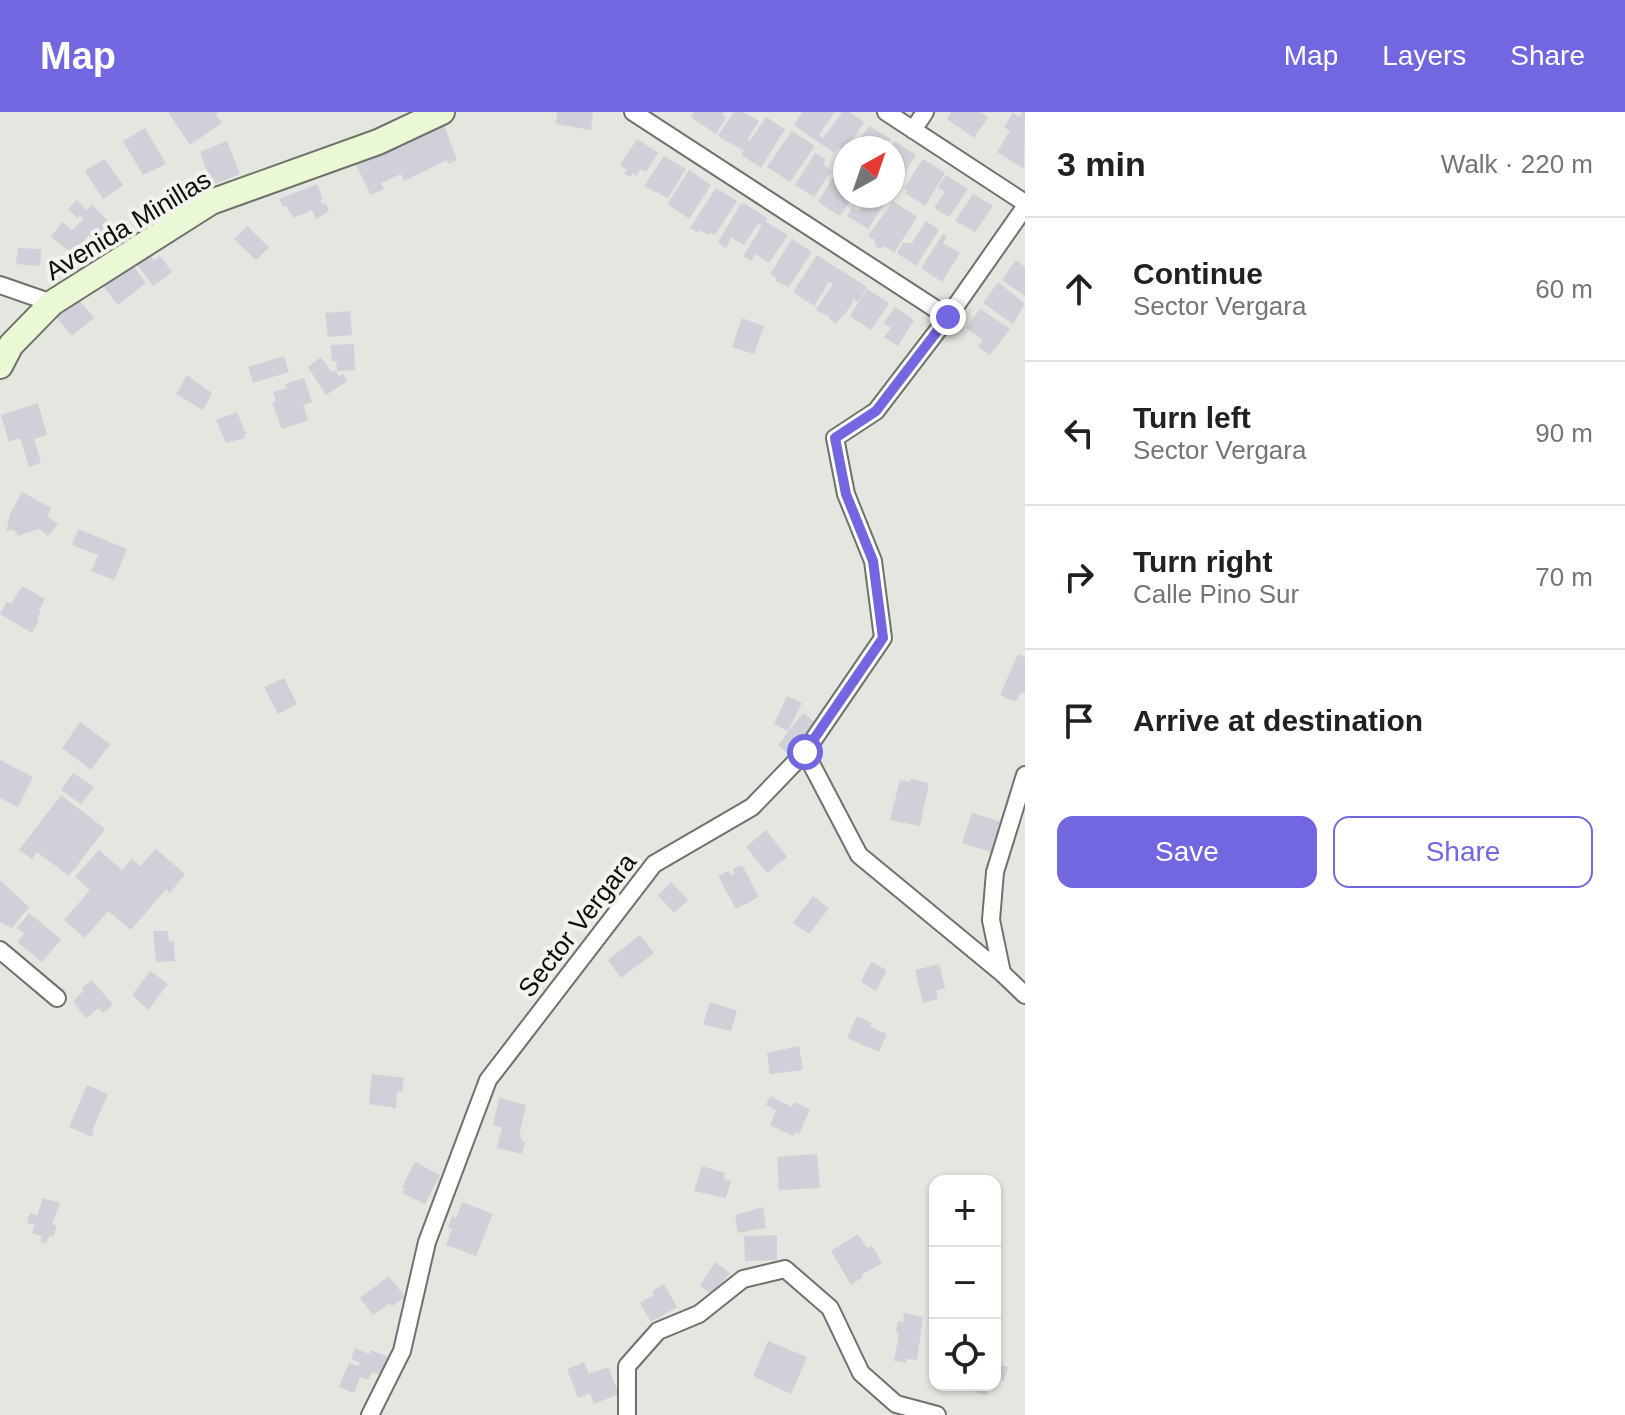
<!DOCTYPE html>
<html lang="en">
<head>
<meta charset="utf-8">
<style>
  :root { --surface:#fff; --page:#f6f6f6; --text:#202124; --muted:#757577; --line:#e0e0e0; --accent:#7266e1 }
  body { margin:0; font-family:Arial,sans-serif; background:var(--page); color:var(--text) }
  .controls { position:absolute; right:24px; bottom:24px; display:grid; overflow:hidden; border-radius:16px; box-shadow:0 2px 6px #0004 }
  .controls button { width:72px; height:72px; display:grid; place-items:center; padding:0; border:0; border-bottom:2px solid var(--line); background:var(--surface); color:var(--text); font:40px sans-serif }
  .compass { position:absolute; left:833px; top:24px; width:72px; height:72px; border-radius:50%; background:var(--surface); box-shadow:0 2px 6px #0004; rotate:40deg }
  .stop { position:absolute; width:24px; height:24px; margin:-18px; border:6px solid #7266e1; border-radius:50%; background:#fff }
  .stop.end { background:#7266e1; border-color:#fff; box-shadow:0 2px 8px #0008 }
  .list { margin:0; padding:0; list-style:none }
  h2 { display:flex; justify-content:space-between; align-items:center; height:104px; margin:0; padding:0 32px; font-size:34px }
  h2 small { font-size:26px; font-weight:400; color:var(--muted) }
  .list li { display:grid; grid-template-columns:52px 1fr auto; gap:24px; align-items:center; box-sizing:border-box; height:144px; padding:0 32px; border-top:2px solid var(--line) }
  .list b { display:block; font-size:30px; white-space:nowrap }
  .list p { margin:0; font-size:26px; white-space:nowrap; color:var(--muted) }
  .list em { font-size:26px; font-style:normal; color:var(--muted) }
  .actions { display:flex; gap:16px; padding:24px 32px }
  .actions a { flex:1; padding:18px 0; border:2px solid var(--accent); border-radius:16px; text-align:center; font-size:28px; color:var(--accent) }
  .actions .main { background:var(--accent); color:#fff }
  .icon { flex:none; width:44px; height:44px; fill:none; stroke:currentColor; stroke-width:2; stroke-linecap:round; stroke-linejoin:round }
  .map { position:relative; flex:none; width:1025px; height:1303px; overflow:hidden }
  header { display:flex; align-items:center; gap:48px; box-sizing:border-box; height:112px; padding:0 40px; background:var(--accent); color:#fff }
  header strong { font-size:38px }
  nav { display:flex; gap:44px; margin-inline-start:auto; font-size:28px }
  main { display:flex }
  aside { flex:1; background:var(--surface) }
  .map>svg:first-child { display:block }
  .building { fill:#cfd0d8 }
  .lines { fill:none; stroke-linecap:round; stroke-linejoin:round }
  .street-casing { stroke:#6f726b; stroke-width:20 }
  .secondary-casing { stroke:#6f726b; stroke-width:28 }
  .street { stroke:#fff; stroke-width:16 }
  .secondary { stroke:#eaf8d5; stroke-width:24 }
  .route { stroke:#7266e1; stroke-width:10 }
  .labels { text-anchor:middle; stroke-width:8; stroke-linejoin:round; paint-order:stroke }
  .street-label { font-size:26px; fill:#0c0d0b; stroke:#f0f4ec }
</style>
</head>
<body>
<header>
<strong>Map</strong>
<nav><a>Map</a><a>Layers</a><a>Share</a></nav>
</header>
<main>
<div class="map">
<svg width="1025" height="1303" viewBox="0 0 1025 1303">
  <rect width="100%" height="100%" fill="#e3e7df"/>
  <path class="building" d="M168,0h51l-3,2 6,9 -32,22z
    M557,0h36l-2,18 -35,-6z
    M694,0h30l-2,3 4,3 -10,16 -25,-17z
    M734,0h9l16,9 -12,19 3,1 16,-24 19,12 -24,39 -20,-13 3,-4 -26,-15z
    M802,0h33l-16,23 4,3 19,-26h7l15,10 -19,30 -7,-5 -4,6 -40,-28z
    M951,0h29l8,5 -14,21 -27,-19z
    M1023,0h2l-1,57 -27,-17 13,-21 -6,-4 9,-14 6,4z
    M444,13l13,35 -9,4 -1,-4 -43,21 -3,-7 -20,9 3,6 -13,6 -15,-30 42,-20 2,3z
    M869,14l22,13 -6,9h-32z
    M145,16l21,36 -23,11 -20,-34z
    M792,19l23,15 -25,36 -23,-15z
    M637,27l21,14 -12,19 -5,-3 -5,7 -3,-3 -3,4 -6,-4 3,-3 -7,-5z
    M227,29l13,33 -28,11 -12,-33z
    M895,29l21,14 -17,27 -6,-3v-31h-3z
    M815,41l11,6 -3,5 8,7 -17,26 -19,-12z
    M664,44l22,13 -18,29 -24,-12z
    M105,47l18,26 -20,14 -17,-26v-3z
    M923,47l22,14 -20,33 -20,-13 2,-3 -3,-2z
    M838,57l7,4v23h8l-13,20 -22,-14z
    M689,58l22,15 -22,34 -22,-15z
    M946,63l22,14 -19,28 -15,-9 11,-16 -7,-5z
    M317,72l6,15 -3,1 2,4 4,-1 3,8 -13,8 -4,-9 -18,8 -8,-12 -3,1 -4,-8z
    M716,76l21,13 -22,34 -5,-3 -2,3 -8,-5 -2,3 -8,-5z
    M973,82l20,12 -18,26 -20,-11z
    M878,84l8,5 -18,28 -21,-13 5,-8 6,3 10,-14z
    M77,88l9,10 6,-5 16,16 -2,2 9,10 -19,16 -7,-14 -16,19 -22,-17 11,-15 10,8 12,-11 -4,-4 -3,3 -9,-9z
    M893,89l24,16 -23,36 -9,-7 -5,3 -5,-3v-6l-7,-4z
    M744,91l23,15 -1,4 22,13 -19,28 -13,-9 -5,7 -8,-5 19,-30 -4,-3 -14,22 -13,-8 -5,11 -8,-6 22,-37z
    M926,109l13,9 -23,36 -19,-13 6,-10h9z
    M247,114l22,21 -13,13 -22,-21z
    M943,122l4,3 -4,6 17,10 -18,29 -21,-14z
    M792,127l20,13 -23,35 -14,-6 2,-2 -7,-5z
    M18,136l23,1 -1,17 -24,-2z
    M150,143l4,6 6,-5 12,16 -19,14 -16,-22z
    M817,143l50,32 -9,15 -5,-3 -1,6 -16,19 -7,-5 1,-2 -14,-7 17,-26 -4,-2 -15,24 -21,-14z
    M1016,148l9,7v29l-23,-16z
    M132,152l14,19 -28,22 -15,-19z
    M998,170l27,22 -12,20 -30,-21z
    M867,177l22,14 -18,27 -21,-14z
    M78,187l16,19 -22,18 -16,-19z
    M895,195l19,13 -16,26 -14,-9 7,-9 -7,-5z
    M980,197l30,20 -20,26 -12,-8 5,-7 -17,-12z
    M350,199l2,24 -24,2 -3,-24z
    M742,206l22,8 -10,28 -22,-7z
    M354,232l1,26 -18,1 -1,-10h-4l-1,-16z
    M284,244l5,16 -36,11 -5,-16z
    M321,245l10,15 4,-2 4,6 4,-2 5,7 -22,14 -18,-28z
    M187,263l25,18 -9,17 -27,-16z
    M304,266l8,24 -9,3 5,15 -26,9 -10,-26 4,-2 -3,-9 14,-4 -2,-4z
    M38,291l9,32 -13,4 7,24 -12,4 -9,-29 -11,4 -8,-27z
    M237,300l9,22 -3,1 2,3 -19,5 -10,-23z
    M22,380l29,16 -4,8 11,8 -10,12 -9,-7 -22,7v-3l-6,-4 -5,4 4,-19z
    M78,417l49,20 -13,31 -23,-9 7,-16 -26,-10z
    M22,474l23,13 -6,11 2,1 -4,7 2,2 -7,13 -32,-19 7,-13 4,3z
    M1018,542l7,3v37l-4,-2 -5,9h-3l-13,-6z
    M284,566l13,26 -19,10 -14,-27z
    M787,584l15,7 -14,28 -14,-7z
    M803,601l13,10 -26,32 -12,-10z
    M80,610l30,22 -19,26 -29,-22z
    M0,648l33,17 -15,30 -18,-9z
    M73,661l21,14 -13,17 -20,-14z
    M911,667l18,4 -9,43 -30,-6 10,-40 10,2z
    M61,683l44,34 -36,47 -32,-24 -5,7 -13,-9z
    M972,701l29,9 -10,30 -29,-9z
    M766,718l21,27 -20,16 -21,-26z
    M156,737l29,25 -15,19 -4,-4 -35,41 -23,-19 -23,27 -21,-18 26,-30 -15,-13 24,-27 23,20 9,-11 9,7z
    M742,753l17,32 -23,12 -18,-33 10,-5 3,4 4,-2 -2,-4z
    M0,768l29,27 -17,21 -12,-6z
    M671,770l17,18 -14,13 -16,-18z
    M813,784l16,12 -20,26 -16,-11z
    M29,801l32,26 -19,23 -25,-20 7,-9 -7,-5z
    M153,819h15l1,10h5l1,20 -19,1z
    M640,823l14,18 -33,25 -13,-18z
    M871,850l16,8 -11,21 -15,-9z
    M939,852l6,24 -9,3 2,8 -15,4 -8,-33z
    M150,859l18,13 -20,26 -16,-15z
    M92,868l21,25 -10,8 -4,-5 -13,10 -13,-16 11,-12 -2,-2z
    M710,890l27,9 -6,20 -28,-7z
    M857,904l15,7 -2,4 17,7 -8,18 -32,-14z
    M799,934l4,24 -33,4 -3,-21z
    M372,962l32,4 -2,14h-5l-1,16 -27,-4z
    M87,973l21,9 -16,37 2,1 -2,5 -23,-10z
    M770,984l22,11 2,-5 16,7 -11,25 -3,-2 -3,4 -23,-11 6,-15 -10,-5z
    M499,986l27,7 -7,32 3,1 -1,3 4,1 -3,12 -25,-6 5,-21 -9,-2z
    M817,1042l3,34 -41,2 -2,-33z
    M415,1050l25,13 -15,29 -23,-11 3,-5 -3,-1z
    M702,1054l23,7 -1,6 7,2 -5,17 -32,-7z
    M43,1086l17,5 -8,21 5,2 -4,11 -4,-1 -3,8 -6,-3 2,-5 -10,-3 3,-8 -8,-2 3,-10 7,3z
    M462,1090l31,12 -17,42 -30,-11 6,-16 -4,-1 4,-12 4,2z
    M763,1095l3,21 -28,5 -3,-18z
    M858,1122l9,14 5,-2 10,17 -21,12 2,2 -12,8 -20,-34z
    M777,1123v25l-32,1 -1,-25z
    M715,1150l15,11 -17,22 -13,-9z
    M389,1164l16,21 -13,9 -2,-3 -17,12 -13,-17z
    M664,1172l13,23 -26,15 -11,-19 14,-8 -2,-4z
    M904,1201l19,4 -6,43 -10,-1 -1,4 -12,-2 5,-26 -3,-4 2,-10 5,1z
    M768,1229l39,16 -16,37 -38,-18z
    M355,1236l14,6 2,-4 18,7 -8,18 -9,-3 -3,8 -9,-3 -6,16 -15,-6 10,-24 9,3 2,-3 -9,-4z
    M584,1250l5,12 19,-7 11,27 -25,10 -4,-11 -12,5 -11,-29z
    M995,1252l13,3 -4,14 -9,-2z
    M958,1273h32l-3,10 -30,-8z"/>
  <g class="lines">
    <defs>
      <path id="street" d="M633,0l315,205
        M886,0l139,91
        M913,18l12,-18
        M0,173l52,18
        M805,640l54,103 143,118 23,22
        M0,838l57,48
        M1002,861l-11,-53 4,-48 30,-97
        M370,1303l32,-64 25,-109 61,-162 166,-216 98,-57 53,-55 78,-114 -10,-77 -27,-67 -11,-56 41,-27 72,-94 77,-110
        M627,1303v-49l31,-35 41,-17 44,-35 42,-10 45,39 31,65 35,31 41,11"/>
      <path id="secondary" d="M0,254l11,-21 41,-42 159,-101 167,-60 64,-30"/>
    </defs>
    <use href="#street" class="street-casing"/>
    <use href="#secondary" class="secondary-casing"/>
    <use href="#street" class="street"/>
    <use href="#secondary" class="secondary"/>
  </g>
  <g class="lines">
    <path class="route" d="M805,640l78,-114 -10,-77 -27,-67 -11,-56 41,-27 72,-94"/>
  </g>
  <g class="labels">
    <g class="street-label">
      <text transform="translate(128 113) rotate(-31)" y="9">Avenida Minillas</text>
      <text transform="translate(577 813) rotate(-52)" y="9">Sector Vergara</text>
    </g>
  </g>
</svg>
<div class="controls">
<button>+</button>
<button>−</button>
<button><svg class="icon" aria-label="locate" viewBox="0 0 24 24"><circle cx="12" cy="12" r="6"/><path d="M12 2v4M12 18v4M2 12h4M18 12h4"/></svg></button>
</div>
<svg class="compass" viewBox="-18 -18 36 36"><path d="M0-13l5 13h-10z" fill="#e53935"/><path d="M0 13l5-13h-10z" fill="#757577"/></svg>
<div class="stop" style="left:805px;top:640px"></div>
<div class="stop end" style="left:948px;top:205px"></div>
</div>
<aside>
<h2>3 min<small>Walk · 220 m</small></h2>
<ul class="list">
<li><svg class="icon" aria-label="ahead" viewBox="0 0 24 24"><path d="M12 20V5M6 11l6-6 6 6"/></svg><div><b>Continue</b><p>Sector Vergara</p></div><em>60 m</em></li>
<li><svg class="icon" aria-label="left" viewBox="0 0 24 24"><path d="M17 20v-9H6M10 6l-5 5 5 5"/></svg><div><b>Turn left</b><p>Sector Vergara</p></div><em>90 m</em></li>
<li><svg class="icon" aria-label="right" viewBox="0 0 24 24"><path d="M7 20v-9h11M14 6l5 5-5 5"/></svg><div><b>Turn right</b><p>Calle Pino Sur</p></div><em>70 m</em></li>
<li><svg class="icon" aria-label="arrive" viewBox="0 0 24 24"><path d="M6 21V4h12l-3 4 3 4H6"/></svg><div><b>Arrive at destination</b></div></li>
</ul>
<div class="actions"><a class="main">Save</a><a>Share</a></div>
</aside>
</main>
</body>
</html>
